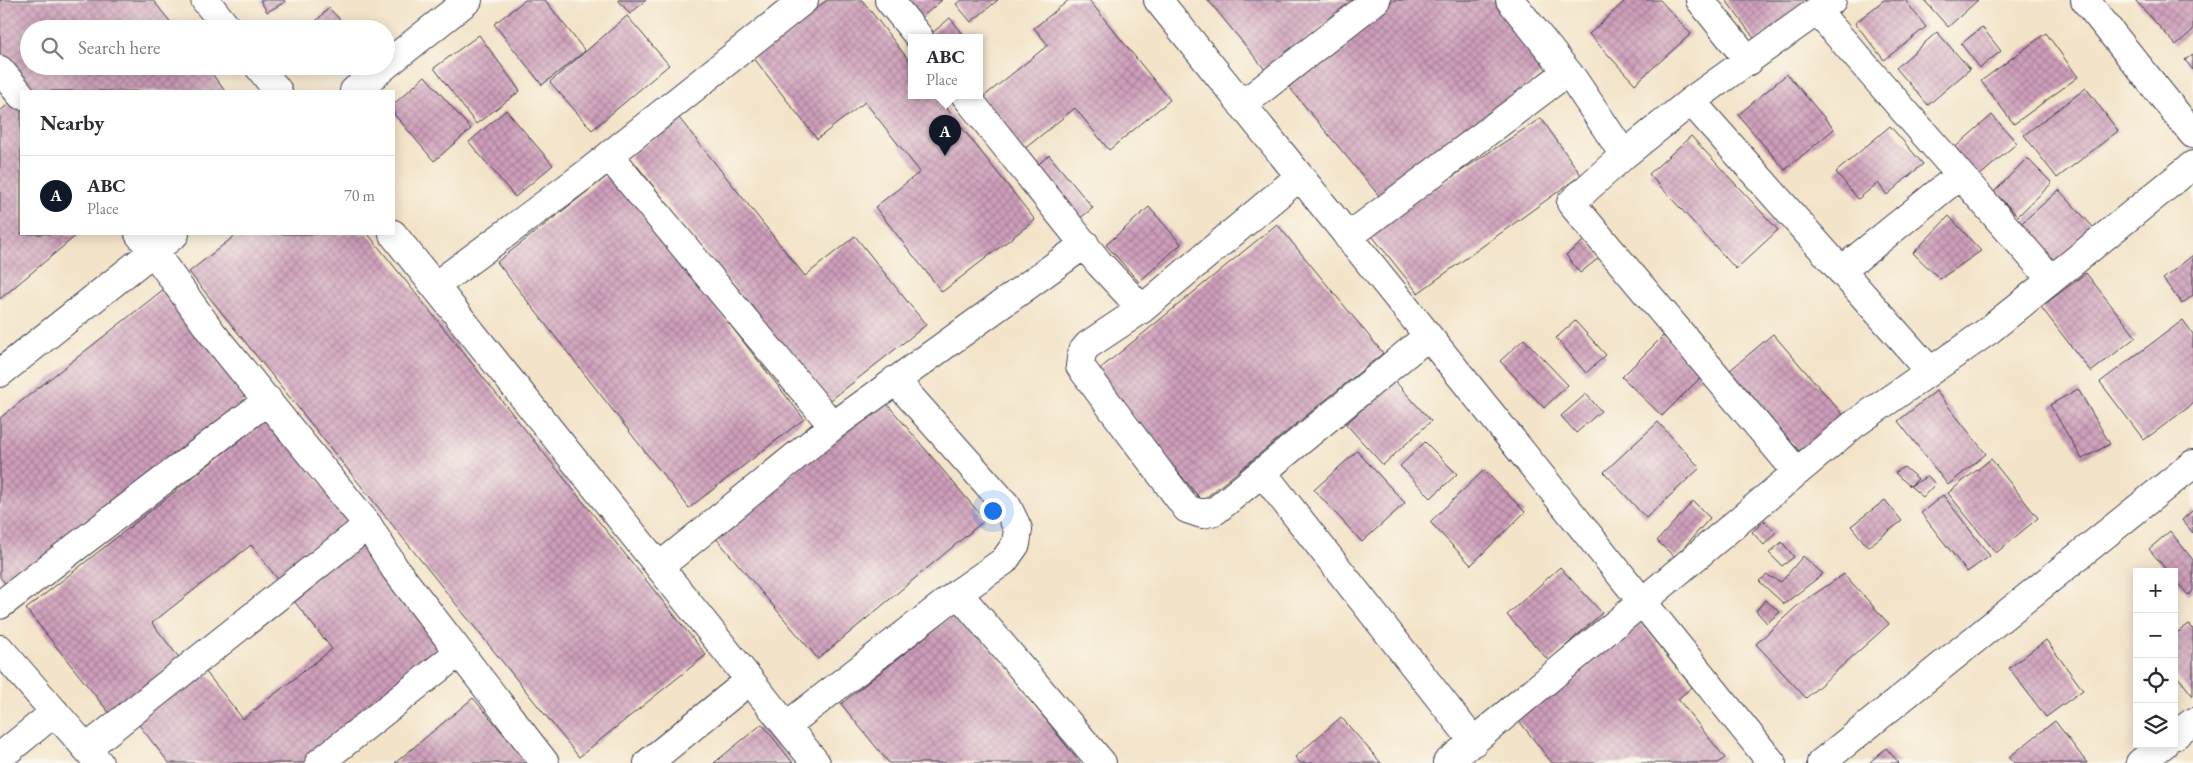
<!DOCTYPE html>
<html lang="en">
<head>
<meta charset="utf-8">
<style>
  :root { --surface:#fff; --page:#f7f7f7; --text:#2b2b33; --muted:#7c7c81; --line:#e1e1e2; --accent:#111827 }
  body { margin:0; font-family:"EB Garamond",serif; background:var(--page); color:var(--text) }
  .controls { position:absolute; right:15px; bottom:15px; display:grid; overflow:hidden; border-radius:0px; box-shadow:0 2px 12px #0003 }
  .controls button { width:45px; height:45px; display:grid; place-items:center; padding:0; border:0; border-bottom:1px solid var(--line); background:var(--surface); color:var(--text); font:25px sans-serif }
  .you { position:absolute; left:992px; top:510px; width:18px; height:18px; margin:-12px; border:4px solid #fff; border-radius:50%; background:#1a73e8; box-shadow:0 0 0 8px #1a73e833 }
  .badge { display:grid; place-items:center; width:32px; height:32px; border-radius:50%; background:var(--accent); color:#fff; font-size:16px; font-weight:700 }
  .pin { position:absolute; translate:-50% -41px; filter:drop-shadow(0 1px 2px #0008) }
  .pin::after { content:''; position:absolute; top:26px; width:18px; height:15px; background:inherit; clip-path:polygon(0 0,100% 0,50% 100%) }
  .popup { position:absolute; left:908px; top:34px; width:75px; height:65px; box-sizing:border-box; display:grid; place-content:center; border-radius:0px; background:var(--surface); filter:drop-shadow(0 1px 4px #0005); font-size:16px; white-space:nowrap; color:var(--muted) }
  .popup b { font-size:19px; color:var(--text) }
  .popup::after { content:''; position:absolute; left:50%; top:100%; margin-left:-10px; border:10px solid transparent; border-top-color:var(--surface) }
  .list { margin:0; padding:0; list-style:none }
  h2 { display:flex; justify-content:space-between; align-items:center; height:65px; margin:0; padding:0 20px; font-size:21px }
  h2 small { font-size:16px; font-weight:400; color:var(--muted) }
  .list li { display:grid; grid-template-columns:32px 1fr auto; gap:15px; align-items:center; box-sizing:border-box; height:80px; padding:0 20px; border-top:1px solid var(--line) }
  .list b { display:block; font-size:19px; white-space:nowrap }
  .list p { margin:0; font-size:16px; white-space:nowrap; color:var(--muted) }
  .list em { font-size:16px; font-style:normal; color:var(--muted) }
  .icon { flex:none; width:28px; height:28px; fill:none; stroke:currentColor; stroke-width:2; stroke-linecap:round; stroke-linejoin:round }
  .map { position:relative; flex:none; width:2193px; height:763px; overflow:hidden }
  .search { position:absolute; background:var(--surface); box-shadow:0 2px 12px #0003; left:20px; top:20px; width:375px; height:55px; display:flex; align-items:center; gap:12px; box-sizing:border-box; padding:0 18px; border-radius:28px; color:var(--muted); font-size:19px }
  .panel { position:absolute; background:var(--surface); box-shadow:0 2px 12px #0003; left:20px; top:90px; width:375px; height:145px; border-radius:0px }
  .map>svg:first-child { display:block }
  .building { fill:url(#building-cross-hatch) }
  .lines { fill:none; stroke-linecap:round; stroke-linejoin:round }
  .minor-casing { stroke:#413f50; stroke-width:30 }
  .minor { stroke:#fff; stroke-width:28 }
</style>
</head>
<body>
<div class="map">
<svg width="2193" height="763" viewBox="0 0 2193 763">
  <defs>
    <pattern id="building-cross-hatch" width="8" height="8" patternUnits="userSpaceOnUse" patternTransform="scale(1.25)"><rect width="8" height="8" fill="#ce9eba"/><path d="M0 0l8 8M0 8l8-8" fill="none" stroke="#a78098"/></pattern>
  </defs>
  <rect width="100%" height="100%" fill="#fbf7ec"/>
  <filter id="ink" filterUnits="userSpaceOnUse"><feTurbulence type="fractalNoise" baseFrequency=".02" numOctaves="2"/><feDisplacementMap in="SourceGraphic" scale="10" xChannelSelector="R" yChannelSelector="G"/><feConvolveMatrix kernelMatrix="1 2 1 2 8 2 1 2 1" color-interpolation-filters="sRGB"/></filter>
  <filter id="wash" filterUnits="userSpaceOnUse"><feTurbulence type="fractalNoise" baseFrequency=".0096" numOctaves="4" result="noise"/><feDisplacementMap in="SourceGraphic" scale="20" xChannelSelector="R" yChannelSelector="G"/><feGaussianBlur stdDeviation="1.12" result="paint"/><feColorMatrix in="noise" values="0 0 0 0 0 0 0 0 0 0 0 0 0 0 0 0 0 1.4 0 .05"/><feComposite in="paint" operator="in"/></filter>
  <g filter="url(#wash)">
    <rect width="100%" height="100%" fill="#f3e3c8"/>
    <g id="blocks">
      <path class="building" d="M0,0h153l23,29h-147v37h177l19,25h-196l-29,-35z
        M260,0h24l1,2 -18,10z
        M525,0h20l40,51 -43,34 -48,-61z
        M618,0h28l-16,14z
        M827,0h35l49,63v32h25l99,125 -93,72 -67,-85 45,-35 -55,-70 -48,37 -64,-82z
        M905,0h37l-21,18z
        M962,0h36l-27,22 -15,-18z
        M1069,0h20l81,100 -61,50 -34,-42 -52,42 -41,-52 66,-53 -14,-17z
        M1208,0h146l-87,72z
        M1394,0h101l55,66 -165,137 -96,-116z
        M1626,0h34l31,34 -56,50 -46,-50z
        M1726,0h81l-51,41z
        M1884,0h21l21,27 -42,33 -29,-37z
        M1924,0h54l-30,27z
        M2135,0h58v30l-17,15z
        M329,8l16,17 -5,4h-32z
        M627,16l42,49 -77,65 -42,-48z
        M950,18l13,16 -4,3h-25l-3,-3z
        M1982,27l19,24 -21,17 -19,-24z
        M1937,32l33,37 -42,36 -32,-37z
        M2046,33l32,44 -64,47 -33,-43z
        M479,35l41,56 -44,33 -42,-56z
        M2193,54v16l-8,-10z
        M1787,74l47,55 -49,41 -47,-55z
        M425,76l46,53 -37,32 -40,-47v-10z
        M2086,88l32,43 -61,47 -33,-43z
        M17,97l4,5v132h57l-78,65v-188z
        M506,110l47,55 -38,32 -46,-55z
        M1992,115l25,28 -40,35 -25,-28z
        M679,118l126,158 50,-40 71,89 -99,78 -197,-246z
        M1541,118l40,57 -163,118 -49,-61z
        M1890,126l33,38 -36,31 -9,-12 -20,16 -22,-27z
        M1691,136l87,94 -42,39 -87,-95z
        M1049,155l44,53 -18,14 -43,-52z
        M2027,158l25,25 -34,33 -24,-24z
        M611,173l193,246 -115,89 -192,-246z
        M2059,190l35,38 -43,39 -35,-39z
        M1149,207l32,37 -42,38 -33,-37z
        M1949,216l32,35 -41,28 -27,-26z
        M1277,224l106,129 -181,148 -106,-129z
        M237,234h131l338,421 -127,102 -390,-485z
        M1586,239l14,18 -20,16 -14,-18z
        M2193,255v40l-11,9 -19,-25z
        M2086,273l50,64 -45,35 -50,-65z
        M164,289l86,107 -242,191 -8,-10v-159z
        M2183,320l10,14v70l-49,36 -44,-58z
        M1575,321l31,34 -20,18 -30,-35z
        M1773,334l71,82 -43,37 -72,-82z
        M1663,336l40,39 -41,41 -40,-39z
        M1524,339l44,46 -24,23 -44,-47z
        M1394,380l37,41 -48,44 -37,-41z
        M2078,389l32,55 -28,15 -32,-54z
        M1936,391l50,63 -38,31 -50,-64z
        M1586,394l15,17 -25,22 -15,-17z
        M882,398l103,122 -167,139 -103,-122z
        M268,418l85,106 -73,58 -29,-37 -99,78 32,41 -70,55 -88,-110z
        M1658,422l42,46 -54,50 -42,-46z
        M1425,442l32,32 -26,24 -31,-32z
        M1357,451l48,52 -43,39 -48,-52z
        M1991,459l47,59 -42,35 -48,-60z
        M1904,467l14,12 -8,7 18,-10 7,8 -12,13 -13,-11 -15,-13z
        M1484,470l41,42 -54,53 -41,-43z
        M1943,495l47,61 -23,16 -46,-59z
        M1885,500l17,21 -34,26 -17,-21z
        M1693,501l17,17 -35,39 -18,-16z
        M2193,510v23l-11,-13z
        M1764,521l12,11 -12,13 -12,-13z
        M361,531l94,119 -143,113h-143l-38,-48 67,-53 45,57 89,-70 -46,-58z
        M2170,531l23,29v31l-5,4 -14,-16v-7h-6l-19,-23z
        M1782,542l12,15 -12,9 -13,-13z
        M1803,556l20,18 -39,30 -25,-23 8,-6 14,7z
        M1560,567l42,46 -53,48 -42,-46z
        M1844,574l45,50 -83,74 -50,-54 41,-38z
        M1765,600l15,12 -13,11 -11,-12z
        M959,610l121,153h-191l-48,-59z
        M1638,620l54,67 -14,12 47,59 -7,5h-166l-36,-46z
        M2189,624l4,5v67l-19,-24v-37z
        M2046,640l37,50 -37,27 -37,-49z
        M473,698l55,65h-133z
        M1341,717l40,46h-81l-5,-6z
        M2055,721l32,42h-73l-5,-6z
        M762,724l31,39h-79z
        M1886,748l13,15h-30z"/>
    </g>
  </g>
  <g filter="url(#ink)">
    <use href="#blocks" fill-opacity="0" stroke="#413f50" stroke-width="1"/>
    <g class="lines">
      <defs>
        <path id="minor" d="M205,0l23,29
          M889,0l30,37
          M1158,0l614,763
          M1510,0l64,80 50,75
          M1700,0l49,61
          M2085,0l108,134
          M1817,11l234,268
          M386,65l82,-65
          M258,66l20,25
          M0,70l21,25
          M354,91l31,-25
          M965,95l134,168 43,46 157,-132
          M1691,101l239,270
          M1242,105l134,-105
          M609,156l224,270
          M139,234l14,17 59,82 156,192 27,44 150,194
          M393,234l423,529
          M1348,237l219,-165
          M1841,271l119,-96
          M435,286l151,-112 218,-174
          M1142,309l-54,36 -6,7 -2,14 107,143 15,5 13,-3 213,-175
          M0,373l175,-139
          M1262,472l212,270
          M1797,472l-226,-269 53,-48 67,-54 141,-101
          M659,567l174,-141 252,-182
          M958,593l144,170
          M0,605l268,-205
          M0,649l99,114
          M786,726l172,-133 46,-32 12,-17 2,-15 -11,-23 -112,-126
          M2174,736l19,-14
          M87,748l281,-223
          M0,757l55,-45
          M319,763l139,-110
          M648,763l102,-83
          M1447,763l195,-161 211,-177 135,-94 205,-166
          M1821,763l372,-299
          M2140,763l24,-19"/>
      </defs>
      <use href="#minor" class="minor-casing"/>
      <use href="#minor" class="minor"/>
    </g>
  </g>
</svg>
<div class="controls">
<button>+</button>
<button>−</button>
<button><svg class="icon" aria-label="locate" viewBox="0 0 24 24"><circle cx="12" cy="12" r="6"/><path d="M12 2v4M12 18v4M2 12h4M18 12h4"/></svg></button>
<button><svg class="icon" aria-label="layers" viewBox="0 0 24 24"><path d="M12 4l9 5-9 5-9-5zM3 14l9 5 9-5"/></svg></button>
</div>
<div class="you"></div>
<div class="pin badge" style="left:945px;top:156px">A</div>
<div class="popup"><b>ABC</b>Place</div>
<div class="search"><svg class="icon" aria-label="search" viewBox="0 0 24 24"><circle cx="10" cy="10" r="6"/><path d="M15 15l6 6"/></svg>Search here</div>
<section class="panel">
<h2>Nearby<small></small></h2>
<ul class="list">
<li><span class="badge">A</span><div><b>ABC</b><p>Place</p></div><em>70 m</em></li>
</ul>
</section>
</div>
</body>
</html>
